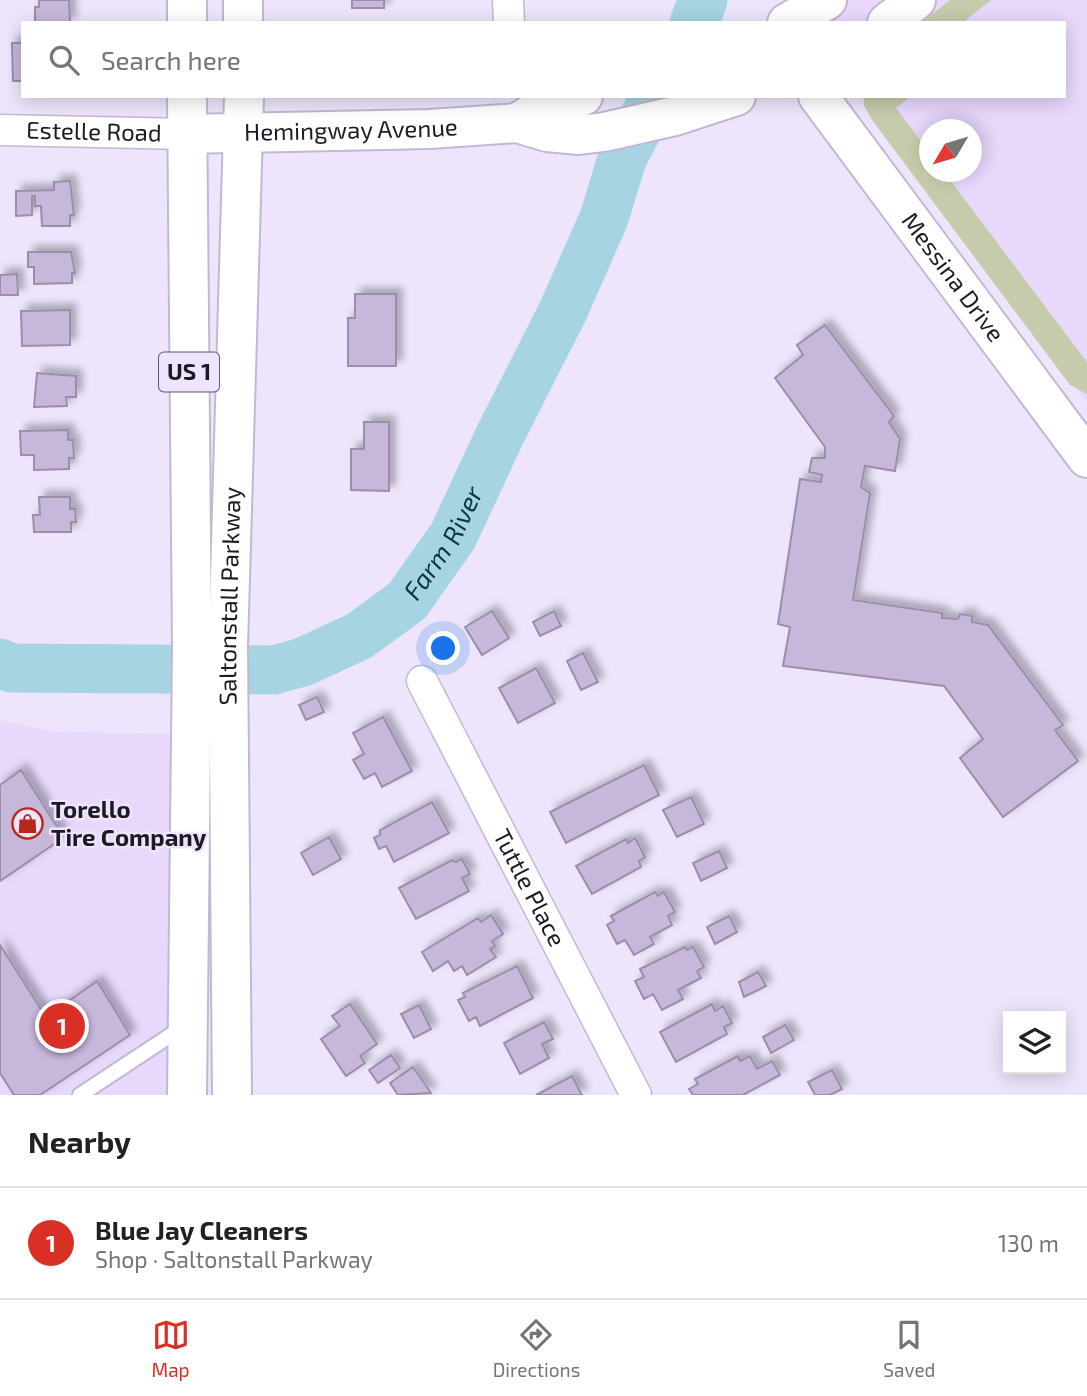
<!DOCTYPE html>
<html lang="en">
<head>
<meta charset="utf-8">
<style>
  :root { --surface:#fff; --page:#f2f2f2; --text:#202124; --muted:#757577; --line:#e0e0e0; --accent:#d93025 }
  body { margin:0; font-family:"Exo 2",sans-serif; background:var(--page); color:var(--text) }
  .controls { position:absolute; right:21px; bottom:21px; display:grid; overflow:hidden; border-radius:0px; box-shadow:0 4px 18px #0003 }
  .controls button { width:63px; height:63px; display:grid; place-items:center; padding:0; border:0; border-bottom:2px solid var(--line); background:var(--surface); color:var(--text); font:35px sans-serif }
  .compass { position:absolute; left:919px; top:119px; width:63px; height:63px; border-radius:50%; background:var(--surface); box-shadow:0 4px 18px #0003; rotate:232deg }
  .you { position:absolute; left:444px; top:649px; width:24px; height:24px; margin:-18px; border:5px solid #fff; border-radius:50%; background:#1a73e8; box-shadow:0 0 0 10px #1a73e833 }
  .badge { display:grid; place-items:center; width:46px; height:46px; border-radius:50%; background:var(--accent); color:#fff; font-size:23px; font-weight:700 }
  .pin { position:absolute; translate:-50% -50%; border:4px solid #fff; box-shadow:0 2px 7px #0006 }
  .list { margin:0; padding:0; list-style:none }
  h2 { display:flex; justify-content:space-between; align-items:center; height:91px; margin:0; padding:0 28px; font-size:30px }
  h2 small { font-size:23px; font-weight:400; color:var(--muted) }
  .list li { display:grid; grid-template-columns:46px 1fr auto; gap:21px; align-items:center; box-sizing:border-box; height:112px; padding:0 28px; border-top:2px solid var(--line) }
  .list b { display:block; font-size:26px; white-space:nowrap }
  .list p { margin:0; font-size:23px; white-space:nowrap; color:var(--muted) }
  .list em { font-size:23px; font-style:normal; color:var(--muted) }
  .icon { flex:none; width:38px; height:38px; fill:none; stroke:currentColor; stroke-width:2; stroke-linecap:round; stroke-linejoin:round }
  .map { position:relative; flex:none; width:1087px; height:1095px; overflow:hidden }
  .search { position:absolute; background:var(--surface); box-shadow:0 4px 18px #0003; left:21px; right:21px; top:21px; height:77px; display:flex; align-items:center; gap:18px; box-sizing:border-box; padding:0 24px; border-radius:0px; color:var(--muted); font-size:26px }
  .sheet { height:203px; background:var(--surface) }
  nav { display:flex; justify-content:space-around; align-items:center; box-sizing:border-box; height:98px; border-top:2px solid var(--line); background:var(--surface); font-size:19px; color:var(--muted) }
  nav a { display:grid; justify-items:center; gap:4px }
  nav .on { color:var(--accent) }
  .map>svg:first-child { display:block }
  .built { fill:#e7d8fc; fill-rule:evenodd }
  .green { fill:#c6cbac }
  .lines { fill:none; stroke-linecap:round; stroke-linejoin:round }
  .river { stroke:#a6d4e2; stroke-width:49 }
  .building { fill:#c6b7db; stroke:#9a8fa9; stroke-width:2; filter:url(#shadow) }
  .service-casing { stroke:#c3b8d3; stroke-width:18 }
  .minor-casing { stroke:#c3b8d3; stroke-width:33 }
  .secondary-casing { stroke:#c3b8d3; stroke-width:42 }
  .primary-casing { stroke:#c3b8d3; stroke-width:42 }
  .service { stroke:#fff; stroke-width:14 }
  .minor { stroke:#fff; stroke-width:30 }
  .secondary { stroke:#fff; stroke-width:38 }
  .primary { stroke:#fff; stroke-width:38 }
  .labels { text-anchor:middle; stroke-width:5; stroke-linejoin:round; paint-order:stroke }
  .shield { fill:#eee5fc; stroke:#5c5765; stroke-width:2 }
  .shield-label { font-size:23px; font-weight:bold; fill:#1e1a24 }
  .street-label { font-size:24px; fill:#1e1a24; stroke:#eee5fc }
  .poi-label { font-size:24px; font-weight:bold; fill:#1e1a24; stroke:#eee5fc; text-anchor:start }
  .water-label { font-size:26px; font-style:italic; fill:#0a3540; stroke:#eee5fc }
</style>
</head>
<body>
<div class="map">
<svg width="1087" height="1095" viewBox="0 0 1087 1095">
  <defs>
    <filter id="shadow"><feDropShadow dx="6" dy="-6" stdDeviation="3.5" flood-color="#0004"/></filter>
  </defs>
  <rect width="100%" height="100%" fill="#eee5fc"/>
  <path class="built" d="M788,0h299v402l-228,-306h205v-73h-259zM930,130h42v42h-42z
    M0,720l54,12 117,2 -1,361h-170z"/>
  <path class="green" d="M950,0h41l-29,23h-41z
    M864,96h47l-15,12 33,44 1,20h14l143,190v32l-17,-9 -198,-265 -8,-15z"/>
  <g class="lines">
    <g class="river">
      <path d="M694,23l9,-23"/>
      <path id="s1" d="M0,663l11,5 263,2 29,-8 56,-26 48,-35 46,-65 47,-101 63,-124 41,-93 18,-59 33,-63"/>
    </g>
  </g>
  <path class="building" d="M39,0h30l1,23h-35v-16h4z
    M352,0h32v8h-32z
    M12,43h11v38h-10z
    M70,181l4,34h-4v11h-28l-1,-20h-6v-10h-3v19l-16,1v-25l38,-1v-8z
    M28,252h43l4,21h-3v10l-38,1v-17h-6z
    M17,274l1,21h-18v-20z
    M355,294h41v72h-48v-48h7z
    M70,310v35l-48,1 -1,-35z
    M825,325l69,91 -5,6 11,17 -5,32 -30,-5 -4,21 9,6 -17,107 89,13v5l16,1 2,-5 12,2v6l16,3 75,100 -8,5 23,31 -75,56 -43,-59 23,-19 -39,-53 -161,-20 7,-39 -12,-3 22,-145 21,3 1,-7 -13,-3 3,-14h13v-11l-50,-69 28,-23 -6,-10z
    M37,373l39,3v21h-10l1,9 -33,1z
    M364,422h25v69l-38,-1v-41h13z
    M68,430v10h5l1,18h-5v11l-35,1v-15h-13l-1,-24z
    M39,497h31v12h5l1,13h-5v10h-37l-1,-17h7z
    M492,611l17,27 -27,17 -17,-28z
    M554,611l7,15 -21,10 -7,-14z
    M583,653l15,29 -17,8 -14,-29z
    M536,668l19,35 -37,20 -19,-35z
    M317,697l7,15 -18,8 -7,-15z
    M383,717l29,54 -30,16 -7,-14 -11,6 -11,-19 11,-6 -11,-21z
    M644,765l15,30 -93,48 -16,-31z
    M21,770l40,63 -4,9 -57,39v-96z
    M691,797l13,27 -27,13 -14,-27z
    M432,802l17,31 -55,29 -8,-16 -7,3 -5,-11 6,-3v-5z
    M329,837l12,22 -28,16 -12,-22z
    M635,838l10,19 -6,4 2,6 -49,27 -16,-28 50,-27 2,4z
    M719,851l8,17 -26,13 -8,-18z
    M462,859l8,15 -8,4 7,13 -53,28 -17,-31 53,-28 4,2z
    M655,892l3,4 6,-4 11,20 -7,4 4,9 -22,12 4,7 -20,11 -9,-15 -8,4 -10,-19 7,-4 -3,-5z
    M491,915l12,19 -11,7 3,5 -5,3 6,8 -29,18 -5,-9 -8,5 -6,-10 -15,10 -11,-19 56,-34 3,4z
    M729,916l8,16 -22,12 -8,-17z
    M0,945l46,72 51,-36 33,54 -90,60h-26l-14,-22z
    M685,947l2,3 6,-3 11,20 -7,4 4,7 -23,12 5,9 -21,11 -9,-16 -9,5 -9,-18 9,-4 -4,-8z
    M517,966l16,32 -53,28 -4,-9 -7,4 -11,-21 7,-3 -2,-4z
    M758,972l8,14 -22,11 -5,-15z
    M350,1004l27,40 -17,12 5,7 -19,13 -25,-37 19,-13 -8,-10z
    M712,1004l3,7 8,-5 9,17 -8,4 3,7 -51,28 -16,-30z
    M419,1005l12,24 -17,9 -13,-24z
    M544,1022l9,17 -11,5 7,14 -29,16 -16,-31z
    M785,1025l9,15 -23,13 -8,-16z
    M391,1055l9,13 -22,15 -9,-13z
    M738,1056l2,5 10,-5 7,13 15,-8 8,14 -37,20h-50l-4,-6 9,-5 -3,-5z
    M413,1067l18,26 -33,2 -8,-12z
    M832,1070l10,19 -12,6h-15l-7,-13z
    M572,1076l10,19h-46z"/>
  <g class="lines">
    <defs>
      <path id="service" d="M80,1095l103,-68"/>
      <g id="minor">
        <path d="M508,0l1,23"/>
        <path id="s2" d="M0,130l187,4"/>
        <path id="s3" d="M422,681l214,414"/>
      </g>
      <g id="secondary">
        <path d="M787,23l40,-23"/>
        <path d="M887,23l29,-23"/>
        <path id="s4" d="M818,96l269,362"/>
        <path d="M517,123l18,-11 48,-16"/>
        <path id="s5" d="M187,134l243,-5 87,-6 30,9 32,3 25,-3 71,-16 61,-20"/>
      </g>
      <g id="primary">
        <path d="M187,0v23"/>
        <path d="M243,0v23"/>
        <path d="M187,96l5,551 -5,448"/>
        <path id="s6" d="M232,1095l-4,-448 16,-551"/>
      </g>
    </defs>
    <use href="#service" class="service-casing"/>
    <use href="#minor" class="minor-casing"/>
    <use href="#secondary" class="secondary-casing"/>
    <use href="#primary" class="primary-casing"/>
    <use href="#service" class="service"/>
    <use href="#minor" class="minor"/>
    <use href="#secondary" class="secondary"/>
    <use href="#primary" class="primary"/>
  </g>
  <defs>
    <symbol id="shop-ring" viewBox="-11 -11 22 22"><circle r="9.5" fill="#eee5fc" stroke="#b6281b" stroke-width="1.5"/><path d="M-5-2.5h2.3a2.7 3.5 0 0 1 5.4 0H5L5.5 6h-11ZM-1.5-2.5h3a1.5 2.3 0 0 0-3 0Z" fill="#b6281b"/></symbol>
  </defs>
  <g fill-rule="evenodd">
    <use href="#shop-ring" x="10" y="806" width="35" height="35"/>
  </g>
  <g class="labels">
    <rect class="shield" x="159" y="352.5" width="60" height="39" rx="5"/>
    <g class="shield-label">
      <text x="189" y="380">US 1</text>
    </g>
    <g class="street-label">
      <text dy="8" stroke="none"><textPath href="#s5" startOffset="164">Hemingway Avenue</textPath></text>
      <text dy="8" stroke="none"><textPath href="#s2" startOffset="94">Estelle Road</textPath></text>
      <text dy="8" stroke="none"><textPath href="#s4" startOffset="226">Messina Drive</textPath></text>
      <text dy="8" stroke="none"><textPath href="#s6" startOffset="499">Saltonstall Parkway</textPath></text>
      <text dy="8" stroke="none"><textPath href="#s3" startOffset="233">Tuttle Place</textPath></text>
    </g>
    <g class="poi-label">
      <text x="51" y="818">Torello<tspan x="51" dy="28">Tire Company</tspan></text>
    </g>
    <g class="water-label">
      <text dy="9" stroke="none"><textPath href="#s1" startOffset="495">Farm River</textPath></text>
    </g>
  </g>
</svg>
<div class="controls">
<button><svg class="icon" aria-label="layers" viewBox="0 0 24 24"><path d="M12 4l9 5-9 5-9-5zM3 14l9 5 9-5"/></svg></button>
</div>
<svg class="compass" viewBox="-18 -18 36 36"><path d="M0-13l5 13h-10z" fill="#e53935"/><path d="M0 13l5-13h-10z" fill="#757577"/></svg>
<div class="you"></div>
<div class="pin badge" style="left:62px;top:1026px">1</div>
<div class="search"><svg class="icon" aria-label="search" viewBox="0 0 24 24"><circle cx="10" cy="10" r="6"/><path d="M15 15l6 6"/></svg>Search here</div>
</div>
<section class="sheet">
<h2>Nearby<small></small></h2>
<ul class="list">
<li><span class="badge">1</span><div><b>Blue Jay Cleaners</b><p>Shop · Saltonstall Parkway</p></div><em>130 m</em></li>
</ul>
</section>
<nav>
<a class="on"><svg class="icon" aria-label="map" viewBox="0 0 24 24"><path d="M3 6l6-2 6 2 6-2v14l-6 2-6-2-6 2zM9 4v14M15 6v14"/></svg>Map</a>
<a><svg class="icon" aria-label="directions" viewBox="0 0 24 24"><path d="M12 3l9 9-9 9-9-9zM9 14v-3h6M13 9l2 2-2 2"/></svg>Directions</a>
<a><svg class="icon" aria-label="saved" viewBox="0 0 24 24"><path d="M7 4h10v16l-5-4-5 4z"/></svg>Saved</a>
</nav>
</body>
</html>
